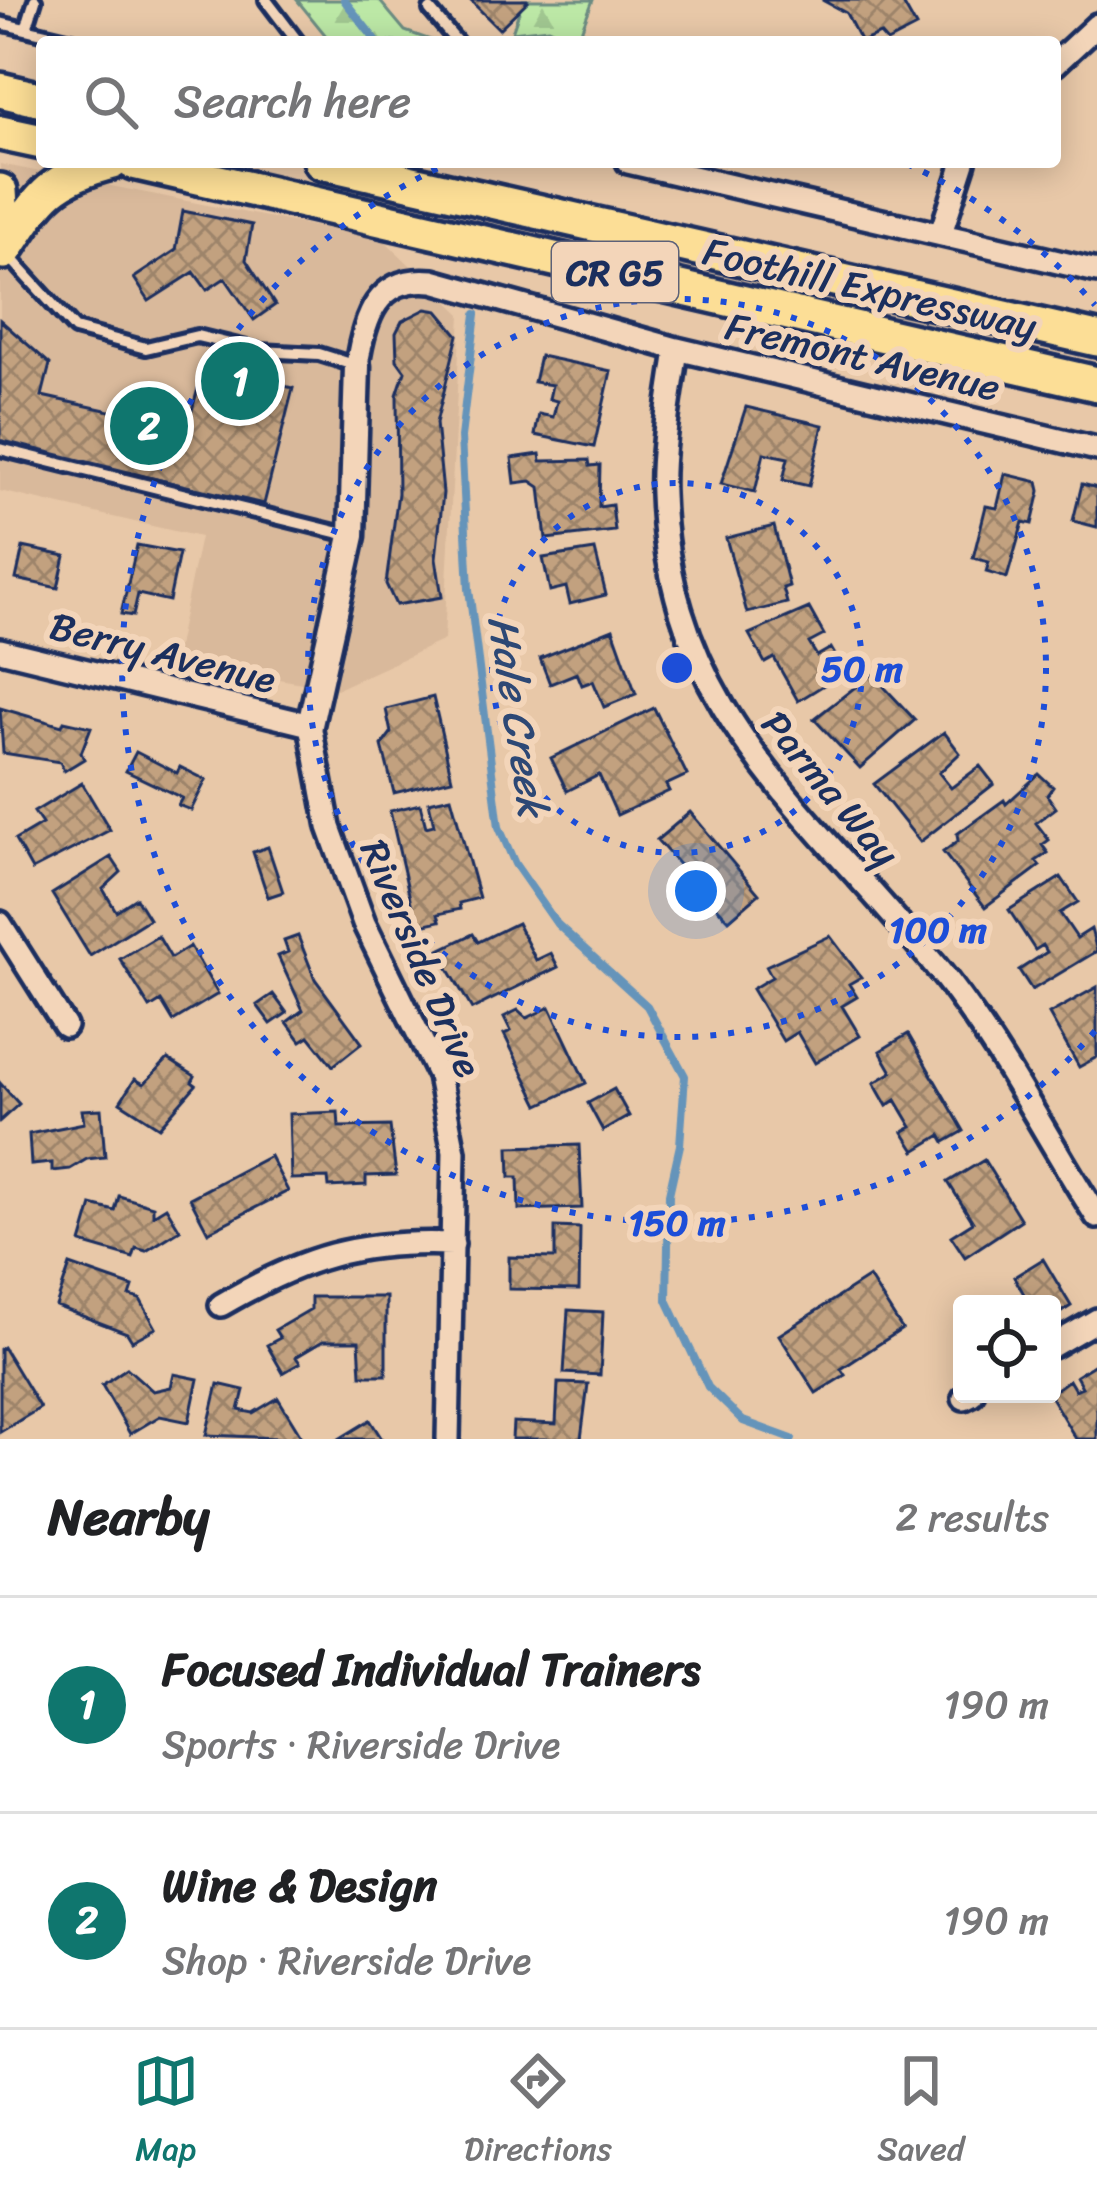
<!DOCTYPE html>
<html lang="en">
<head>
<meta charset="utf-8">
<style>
  :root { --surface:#fff; --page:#f6f6f6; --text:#202124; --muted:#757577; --line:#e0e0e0; --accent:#0f766e }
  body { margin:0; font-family:Sriracha,sans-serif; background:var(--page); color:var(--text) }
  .controls { position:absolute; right:36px; bottom:36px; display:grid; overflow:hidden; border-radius:12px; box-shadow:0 6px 30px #0003 }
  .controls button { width:108px; height:108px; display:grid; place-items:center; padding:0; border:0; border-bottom:3px solid var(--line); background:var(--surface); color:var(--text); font:60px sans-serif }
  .you { position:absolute; left:696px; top:891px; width:42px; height:42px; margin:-30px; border:9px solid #fff; border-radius:50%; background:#1a73e8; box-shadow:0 0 0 18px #1a73e833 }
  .badge { display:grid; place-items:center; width:78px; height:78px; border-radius:50%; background:var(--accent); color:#fff; font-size:39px; font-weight:700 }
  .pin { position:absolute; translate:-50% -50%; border:6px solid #fff; box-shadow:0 3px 12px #0006 }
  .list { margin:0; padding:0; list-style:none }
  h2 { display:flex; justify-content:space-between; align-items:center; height:156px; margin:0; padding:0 48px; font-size:51px }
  h2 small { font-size:39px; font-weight:400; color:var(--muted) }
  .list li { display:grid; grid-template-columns:78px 1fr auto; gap:36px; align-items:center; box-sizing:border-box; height:216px; padding:0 48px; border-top:3px solid var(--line) }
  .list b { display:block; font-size:45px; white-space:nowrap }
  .list p { margin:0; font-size:39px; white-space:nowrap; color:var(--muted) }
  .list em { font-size:39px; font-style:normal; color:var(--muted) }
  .icon { flex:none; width:66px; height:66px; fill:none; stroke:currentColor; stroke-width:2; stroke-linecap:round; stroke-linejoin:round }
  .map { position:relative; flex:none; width:1097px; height:1439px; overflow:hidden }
  .search { position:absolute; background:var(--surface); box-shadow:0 6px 30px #0003; left:36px; right:36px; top:36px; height:132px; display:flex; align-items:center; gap:30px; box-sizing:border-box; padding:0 42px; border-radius:12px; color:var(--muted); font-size:45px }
  .sheet { height:588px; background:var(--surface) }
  nav { display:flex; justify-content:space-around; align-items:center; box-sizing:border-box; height:168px; border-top:3px solid var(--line); background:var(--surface); font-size:33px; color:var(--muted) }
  nav a { display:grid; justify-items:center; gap:6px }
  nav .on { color:var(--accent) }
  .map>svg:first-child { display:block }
  .built { fill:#d9b99b }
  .forest { fill:url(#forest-firs); stroke:#6c8c82; stroke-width:3 }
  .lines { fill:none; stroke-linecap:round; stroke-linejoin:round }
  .stream { stroke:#6594ba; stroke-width:8 }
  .building { fill:url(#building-cross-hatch); stroke:#1b2f5e; stroke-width:3 }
  .service-casing { stroke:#1b2f5e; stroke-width:20 }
  .minor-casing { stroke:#1b2f5e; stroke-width:30 }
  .tertiary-casing { stroke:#1b2f5e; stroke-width:33 }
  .trunk-casing { stroke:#1b2f5e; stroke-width:42 }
  .service { stroke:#f3d5b9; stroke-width:10 }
  .minor { stroke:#f3d5b9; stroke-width:21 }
  .tertiary { stroke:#f3d5b9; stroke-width:24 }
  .trunk { stroke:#fcde96; stroke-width:33 }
  .ring { fill:none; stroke:#1d4ed8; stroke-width:6; stroke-dasharray:6 12 }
  .labels { text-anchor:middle; stroke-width:12; stroke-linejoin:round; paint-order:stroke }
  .shield { fill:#f3d5b9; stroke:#5c6179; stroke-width:3 }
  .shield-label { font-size:36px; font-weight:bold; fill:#1b2f5e }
  .street-label { font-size:39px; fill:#1b2f5e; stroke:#f3d5b9 }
  .water-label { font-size:42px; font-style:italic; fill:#2d4875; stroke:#f3d5b9 }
  .centre { fill:#1d4ed8; stroke:#f3d5b9; stroke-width:6 }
  .ring-label { font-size:36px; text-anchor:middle; font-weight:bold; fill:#1d4ed8; stroke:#f3d5b9; stroke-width:12; stroke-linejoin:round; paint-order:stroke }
</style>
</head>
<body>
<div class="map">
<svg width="1097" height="1439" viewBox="0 0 1097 1439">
  <defs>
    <pattern id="forest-firs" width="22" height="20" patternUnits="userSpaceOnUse" patternTransform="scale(3)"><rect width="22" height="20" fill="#bce8a6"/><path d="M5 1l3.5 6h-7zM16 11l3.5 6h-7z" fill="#a1c791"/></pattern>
    <pattern id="building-cross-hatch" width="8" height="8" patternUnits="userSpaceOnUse" patternTransform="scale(3)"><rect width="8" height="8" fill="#c2a17f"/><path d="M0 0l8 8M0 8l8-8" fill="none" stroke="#9d846b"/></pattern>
  </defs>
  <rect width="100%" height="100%" fill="#e8c8a8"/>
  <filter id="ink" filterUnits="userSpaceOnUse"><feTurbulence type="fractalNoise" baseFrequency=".00833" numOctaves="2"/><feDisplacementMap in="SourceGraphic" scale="24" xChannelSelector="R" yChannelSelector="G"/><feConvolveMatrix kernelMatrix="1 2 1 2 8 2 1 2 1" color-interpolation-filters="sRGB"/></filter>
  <g filter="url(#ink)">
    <path class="built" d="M0,164l384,76 77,74 -17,326 -107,49 -163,-28 26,-124 -200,-46z"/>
    <path class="forest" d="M297,0h82l26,31 31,11h-105z
      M523,0h70l-16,41 -29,-13 -36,4z"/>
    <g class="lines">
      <path class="stream" d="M344,0l33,42
        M476,314l-15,123 8,152 30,238 16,37 42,60 90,82 38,70 -5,69 -11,49 -2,106 41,87 35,34 49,18"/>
    </g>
    <path class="building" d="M470,0h57l1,1 -29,28z
      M822,0h79l15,27 -29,15 -7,-8 -19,8 -15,-29z
      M183,211l69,14 -6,35 29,45 -21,15 -29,-42 -18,12 -13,-18 -45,29 -15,-23 42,-28z
      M426,309l12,2 20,24 -22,88 7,70 -7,65 6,39 -46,8 -10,-21 12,-91 -1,-98 8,-24 -8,-11 -1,-27 6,-12z
      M0,320l50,44 -8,32 145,32 17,-61 89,21 -29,116 -264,-61z
      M540,356l71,15 -17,76 -59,-12 4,-21 14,3 4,-16 -8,-2 3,-14 -18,-3z
      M746,407l77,18 -14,61 -26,-6 5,-22 -24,-5 -9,39 -34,-8z
      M540,454l1,7 48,-1 1,6 10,-1 -1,42 13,-2 3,26 -69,8 -6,-52 -9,-6 -16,2 -3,-25z
      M1005,474l33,8 2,9 -8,33 -9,-2 -16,56 -21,-6 3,-10 -16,-4 13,-52 11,2z
      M1082,484l15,4v39l-24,-6z
      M774,526l15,60 -6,2 4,15 -40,10 -21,-75z
      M137,545l42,8 -10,48 -31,-7 -5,22 -12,-2z
      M23,547l42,9 -7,32 -42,-9z
      M595,550l11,45 -36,9 -4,-17 -16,4 -7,-33z
      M809,608l15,27 -15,8 8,13 14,-8 14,24 -47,29 -24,-43 -9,5 -16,-29z
      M613,629l23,65 -32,13 -11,-26 -11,4 -5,-12 -27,11 -10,-26z
      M872,674l43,46 -55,48 -46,-49z
      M433,697l19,82 -58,14 -12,-48 9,-12 -5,-24z
      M0,708l62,18 2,-5 27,6 -10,26 3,6 -20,12 -4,-9 -57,-9z
      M654,708l33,67 -21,10 3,6 -52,24 -18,-40 -32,16 -16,-33z
      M944,732l16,21 -21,20 12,15 29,-22 14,18 -74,58 -46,-58z
      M136,752l41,21 3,-6 26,13 -15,30 -13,-5 4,-7 -56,-27z
      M1039,774l14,13 -6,8 9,13 -20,15 13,17 -7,5 6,8 -12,8 4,5 -55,41 -42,-55 15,-11 -1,-7 47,-34 2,4z
      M82,783l28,47 -78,40 -17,-30 27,-16 -8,-12z
      M451,797l28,101 -20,5 1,6 -22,5 2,7 -18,4 -7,-5 -25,-109 30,-7 6,23 8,-2 -5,-23z
      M690,812l69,82 -30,26 -15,-16 -7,7 -32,-36 8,-6 -26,-29z
      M268,847l15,45 -15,5 -15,-45z
      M111,857l10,15 -18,17 13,22 20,-13 13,21 -59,37 -38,-62z
      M1061,877l17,25 -18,11 17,25 14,-9 6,22 -65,39 -13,-20 28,-18 -4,-7 -8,5 -26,-40z
      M517,923l19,37 15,-7 7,14 -86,42 -34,-58 35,-17 5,8z
      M158,936l13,22 19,-12 28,48 -45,27 -12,-20 -11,7 -30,-49z
      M298,936l17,43 47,64 -29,23 -24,-30 -8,5 -14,-19 16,-12 -25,-54 10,-4 -4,-11z
      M830,936l31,41 -12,7 8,13 -15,9 18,30 -45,27 -18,-31 -14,9 -31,-52 20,-12 -6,-11z
      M1097,987v70l-18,10 -30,-53z
      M273,994l14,19 -16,11 -14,-19z
      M550,1007l36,76 -47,22 -35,-71 7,-3 -7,-14 14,-7 9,8z
      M908,1034l56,97 -19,11 -4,-7 -26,16 -12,-19 9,-5 -16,-27 -9,6 -13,-23 18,-11 -12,-21z
      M168,1059l27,17 -3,6 4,3 -37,42 -39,-25 15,-23 9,5z
      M0,1083l19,21 -19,17z
      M614,1089l15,27 -26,15 -15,-28z
      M101,1109l4,48 -18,2 -17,10 -18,2v-8l-21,2 -2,-31 55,-11 -2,-13z
      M338,1112l1,15 51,-1 6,49 -30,1v9l-37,2 -1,-9 -37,1 -2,-65z
      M579,1145l3,63 -63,2 -1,-33h-8l-1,-30z
      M270,1156l18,35 -80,41 -18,-34z
      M984,1160l37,60 -56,37 -14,-21 22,-14 -25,-40z
      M119,1196l34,10v9l13,-8 14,23 -34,21 -10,-3 -3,10 -52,-15 11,-38 23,6z
      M555,1227l25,1 -1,62 -70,-1v-32l46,1z
      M1043,1259l28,47 -19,12v-14l-38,-4 10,-6 -10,-17z
      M70,1265l63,22 -3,9 10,3 16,29 -24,13 -5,-8 -71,-27z
      M869,1277l33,52 -61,40 4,6 -29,18 -37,-58z
      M311,1297h75v78h-25l-2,-34h-36l-27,16 4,6 -17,10 -16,-28 13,-7 -5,-8 36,-21z
      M568,1310l35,2 -3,63 -36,-2z
      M3,1347l37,61 -40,24v-83z
      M1097,1363v76h-21l-27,-45 20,-14 6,10 7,-3 -6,-11z
      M127,1368l26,23 18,-4 3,-13 24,5 -9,43 -29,-6 -30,18 -28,-49z
      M558,1383l30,1 -7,55h-69l1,-17 43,2z
      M218,1384l26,6 -5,20 14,3 25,-15 25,41 -97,-4z
      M370,1420l12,19h-43z"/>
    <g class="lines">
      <defs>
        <path id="service" d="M266,0l32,42
          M430,10l27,32
          M0,23l80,19
          M26,29l9,-29
          M8,255l67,74 71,19 51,-12 62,15 60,3 38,12
          M0,449l352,87"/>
        <path id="minor" d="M1055,64l42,-39
          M628,162l469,109
          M941,233l23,-71
          M677,349c-6,46 -17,98 -15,145 7,217 146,316 272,470 63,76 110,170 163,253
          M357,366c7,-48 20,-91 76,-85l244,68 420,100
          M0,650l310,75 19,102 35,96 75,153 15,76 -6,287
          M0,923l65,103
          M221,1305c82,-48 138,-65 232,-61
          M1052,1346l45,-26
          M964,1398l8,-4"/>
        <path id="tertiary" d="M310,725l42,-189 5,-170"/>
        <path id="trunk" d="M0,90l42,10
          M0,133l42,9
          M133,162l964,222
          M321,162l776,177
          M0,191l4,61
          M4,252c35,-53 44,-74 108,-90"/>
      </defs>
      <use href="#service" class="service-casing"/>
      <use href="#minor" class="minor-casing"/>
      <use href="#tertiary" class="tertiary-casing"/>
      <use href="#trunk" class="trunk-casing"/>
      <use href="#service" class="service"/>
      <use href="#minor" class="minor"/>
      <use href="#tertiary" class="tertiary"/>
      <use href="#trunk" class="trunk"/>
    </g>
  </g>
  <g class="ring">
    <circle cx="677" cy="668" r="185"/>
    <circle cx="677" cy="668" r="369"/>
    <path d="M1095 1031A554 554 0 1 1 447 164M907 164A554 554 0 0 1 1095 305"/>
  </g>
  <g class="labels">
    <rect class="shield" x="552" y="242" width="126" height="60" rx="9"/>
    <g class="shield-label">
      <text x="615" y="285">CR G5</text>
    </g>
    <g class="street-label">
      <text transform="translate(870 288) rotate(13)" y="14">Foothill Expressway</text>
      <text transform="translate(863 356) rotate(13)" y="14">Fremont Avenue</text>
      <text transform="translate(163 652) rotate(14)" y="14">Berry Avenue</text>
      <text transform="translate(831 788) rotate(50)" y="14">Parma Way</text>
      <text transform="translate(422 958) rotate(67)" y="14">Riverside Drive</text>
    </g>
    <g class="water-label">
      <text transform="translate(519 716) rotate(81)" y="15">Hale Creek</text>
    </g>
  </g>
  <circle cx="677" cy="668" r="18" class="centre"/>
  <g class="ring-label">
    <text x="862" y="681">50 m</text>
    <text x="938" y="942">100 m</text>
    <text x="677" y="1235">150 m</text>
  </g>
</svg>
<div class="controls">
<button><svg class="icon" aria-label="locate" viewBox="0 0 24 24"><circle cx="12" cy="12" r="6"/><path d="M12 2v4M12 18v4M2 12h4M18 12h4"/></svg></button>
</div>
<div class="you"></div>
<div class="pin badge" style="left:240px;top:381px">1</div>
<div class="pin badge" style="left:149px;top:426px">2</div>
<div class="search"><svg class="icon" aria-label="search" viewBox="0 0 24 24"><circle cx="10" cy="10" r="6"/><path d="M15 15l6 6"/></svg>Search here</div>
</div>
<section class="sheet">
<h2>Nearby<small>2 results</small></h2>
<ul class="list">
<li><span class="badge">1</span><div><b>Focused Individual Trainers</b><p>Sports · Riverside Drive</p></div><em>190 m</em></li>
<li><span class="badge">2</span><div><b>Wine &amp; Design</b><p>Shop · Riverside Drive</p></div><em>190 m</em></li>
</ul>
</section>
<nav>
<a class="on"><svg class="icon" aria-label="map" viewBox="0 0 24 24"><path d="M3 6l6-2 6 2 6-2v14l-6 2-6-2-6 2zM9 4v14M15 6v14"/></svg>Map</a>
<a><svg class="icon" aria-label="directions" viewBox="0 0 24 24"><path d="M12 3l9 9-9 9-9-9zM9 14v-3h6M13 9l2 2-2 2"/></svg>Directions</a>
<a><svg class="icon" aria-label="saved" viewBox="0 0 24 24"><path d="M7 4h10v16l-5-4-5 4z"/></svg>Saved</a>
</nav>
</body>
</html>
